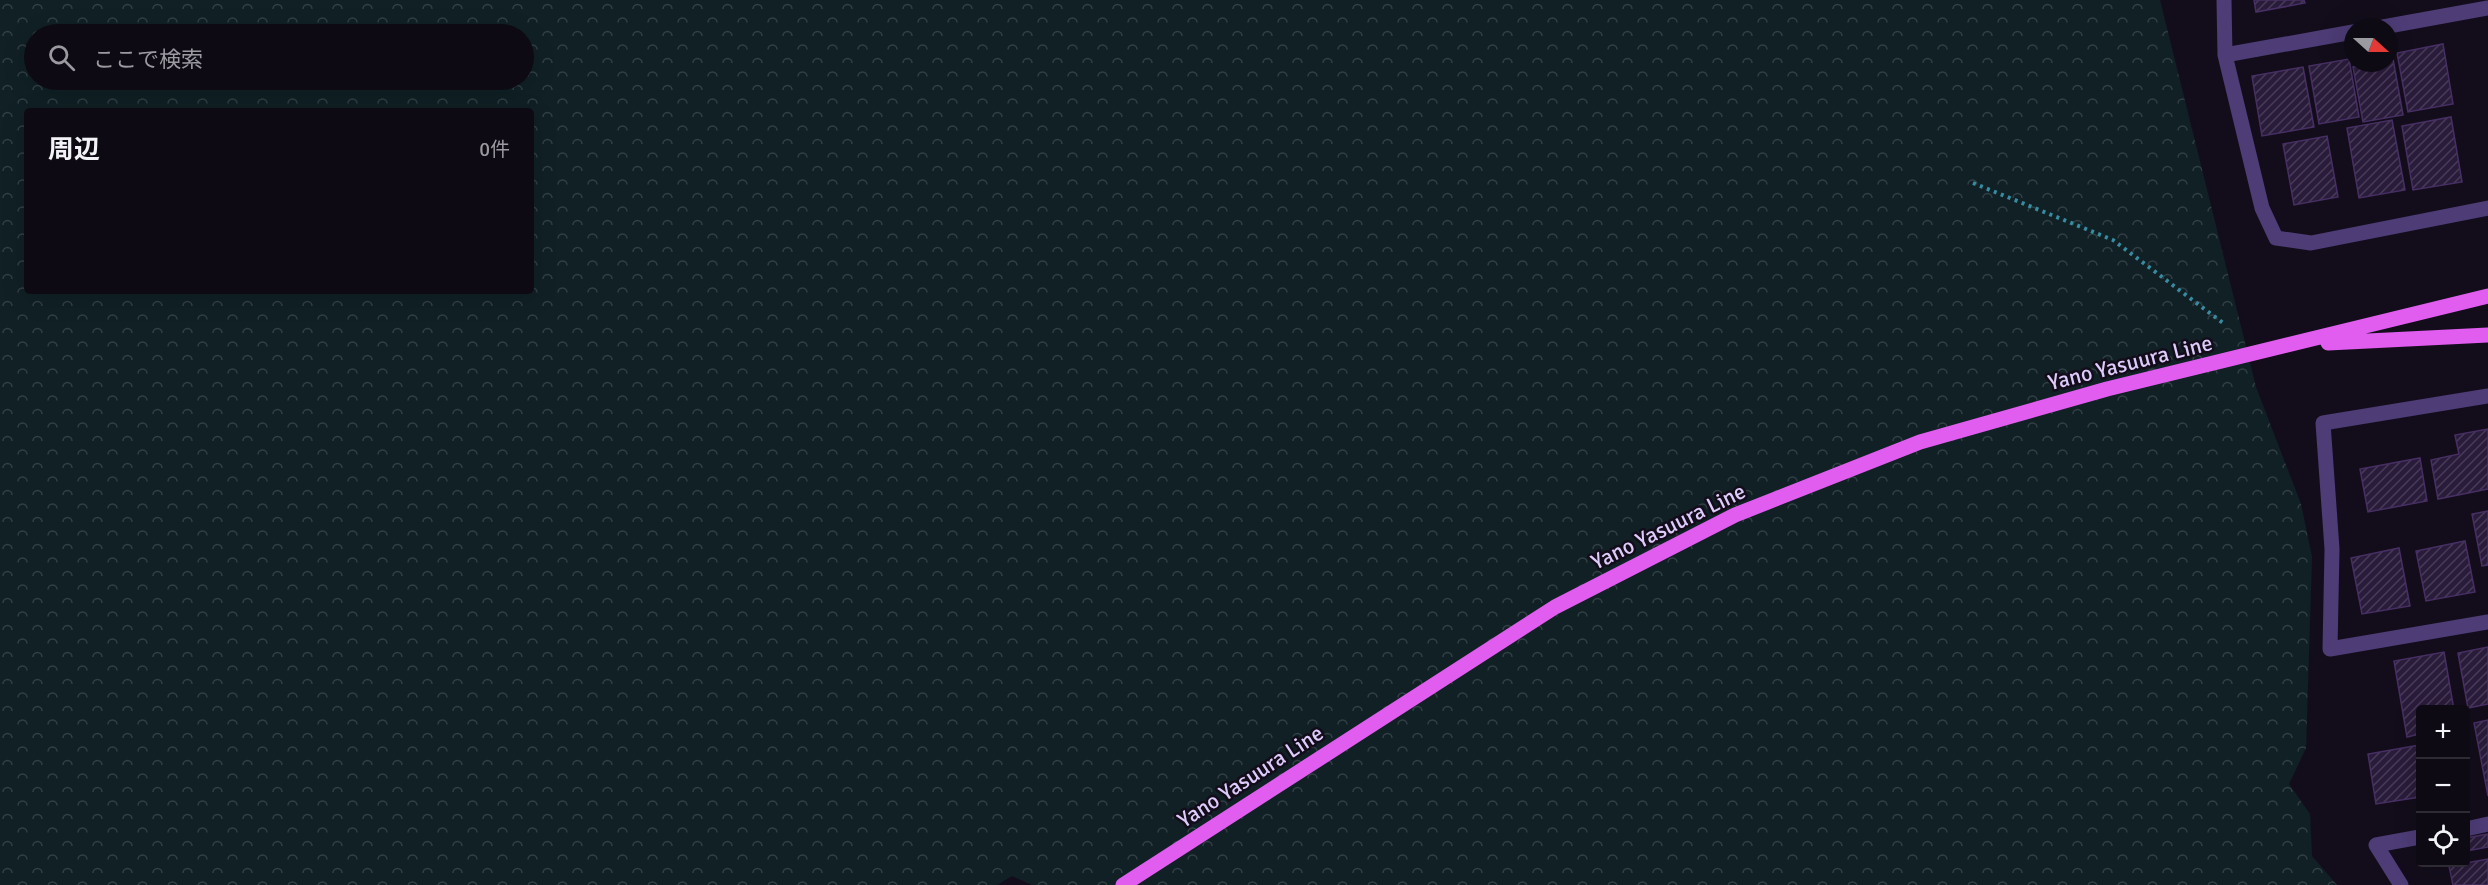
<!DOCTYPE html>
<html lang="ja">
<head>
<meta charset="utf-8">
<style>
  :root { --surface:#0e0a14; --page:#1c1822; --text:#f1f3f6; --muted:#9b9aa0; --line:#2e2b34 }
  body { margin:0; font-family:Signika,"Noto Sans JP",sans-serif; background:var(--page); color:var(--text) }
  .controls { position:absolute; right:18px; bottom:18px; display:grid; overflow:hidden; border-radius:6px; box-shadow:0 6px 24px #0002 }
  .controls button { width:54px; height:54px; display:grid; place-items:center; padding:0; border:0; border-bottom:2px solid var(--line); background:var(--surface); color:var(--text); font:30px sans-serif }
  .compass { position:absolute; left:2344px; top:18px; width:54px; height:54px; border-radius:50%; background:var(--surface); box-shadow:0 6px 24px #0002; rotate:111deg }
  .list { margin:0; padding:0; list-style:none }
  h2 { display:flex; justify-content:space-between; align-items:center; height:78px; margin:0; padding:0 24px; font-size:26px }
  h2 small { font-size:20px; font-weight:400; color:var(--muted) }
  .icon { flex:none; width:33px; height:33px; fill:none; stroke:currentColor; stroke-width:2; stroke-linecap:round; stroke-linejoin:round }
  .map { position:relative; flex:none; width:2488px; height:885px; overflow:hidden }
  .search { position:absolute; background:var(--surface); box-shadow:0 6px 24px #0002; left:24px; top:24px; width:510px; height:66px; display:flex; align-items:center; gap:15px; box-sizing:border-box; padding:0 21px; border-radius:33px; color:var(--muted); font-size:22px }
  .panel { position:absolute; background:var(--surface); box-shadow:0 6px 24px #0002; left:24px; top:108px; width:510px; height:186px; border-radius:6px }
  .map>svg:first-child { display:block }
  .forest { fill:url(#forest-crowns); fill-rule:evenodd }
  .building { fill:url(#building-hatch); stroke:#472f64; stroke-width:1.5 }
  .lines { fill:none; stroke-linecap:round; stroke-linejoin:round }
  .path { stroke:#378ca2; stroke-width:4; stroke-dasharray:3 4.5; stroke-linecap:butt }
  .minor { stroke:#4d3c76; stroke-width:15 }
  .primary { stroke:#e05df0; stroke-width:15 }
  .labels { text-anchor:middle; stroke-width:5; stroke-linejoin:round; paint-order:stroke }
  .street-label { font-size:22px; fill:#ddcbfa; stroke:#130d1b }
</style>
</head>
<body>
<div class="map">
<svg width="2488" height="885" viewBox="0 0 2488 885">
  <defs>
    <pattern id="forest-crowns" width="20" height="18" patternUnits="userSpaceOnUse" patternTransform="scale(1.5)"><rect width="20" height="18" fill="#102024"/><path d="M2 6a3 3 0 1 1 6 0M12 15a3 3 0 1 1 6 0" fill="none" stroke="#323f45"/></pattern>
    <pattern id="building-hatch" width="6" height="6" patternUnits="userSpaceOnUse" patternTransform="scale(1.5)"><rect width="6" height="6" fill="#291b3a"/><path d="M-1 1l2-2M0 6l6-6M5 7l2-2" fill="none" stroke="#483b57"/></pattern>
  </defs>
  <rect width="100%" height="100%" fill="#130d1b"/>
  <path class="forest" d="M0,0h2160l96,387 45,117 11,53 -6,191 -17,36 21,30 2,42 25,29h-1305l-20,-9 -15,9h-997zM34,34h490v46h-490zM27,111h504v180h-504z"/>
  <path class="building" d="M2254,0h50l1,3 -49,9z
    M2443,44l10,60 -45,8 -11,-59z
    M2349,59l10,58 -40,7 -10,-58z
    M2393,59l10,56 -40,7 -10,-55 36,-4v-3z
    M2303,67l11,60 -52,9 -10,-60z
    M2451,117l11,65 -49,8 -11,-64z
    M2392,120l13,70 -46,8 -12,-70z
    M2327,136l11,61 -44,8 -11,-61z
    M2488,429v60l-50,10 -7,-39 28,-6 -4,-19z
    M2420,458l7,43 -59,11 -8,-43z
    M2488,511v54l-6,1 -10,-52z
    M2465,541l10,51 -49,9 -10,-50z
    M2399,548l11,58 -48,8 -11,-56z
    M2488,647v57l-20,4 -10,-55z
    M2444,652l10,58h-34v24l-13,3 -13,-76z
    M2488,720v76l-14,-73z
    M2420,745v52l-44,7 -8,-50z
    M2488,834v13l-22,4v-13z
    M2488,859v26h-35l-4,-19z"/>
  <g class="lines">
    <path class="path" d="M1973,183l140,57 110,83"/>
    <path class="minor" d="M2224,0l1,55 37,153 14,30 35,5 177,-35
      M2383,27l105,-19
      M2225,55l128,-23
      M2488,396l-165,27 9,126 -2,100 158,-27
      M2466,829l22,-5
      M2401,885l-25,-40 44,-8"/>
    <path class="primary" d="M2328,343l160,-8
      M1123,885l432,-278 180,-92 185,-73 187,-53 381,-93"/>
  </g>
  <g class="labels">
    <g class="street-label">
      <text transform="translate(2130 362) rotate(-14)" y="8">Yano Yasuura Line</text>
      <text transform="translate(1668 526) rotate(-26)" y="8">Yano Yasuura Line</text>
      <text transform="translate(1250 776) rotate(-33)" y="8">Yano Yasuura Line</text>
    </g>
  </g>
</svg>
<div class="controls">
<button>+</button>
<button>−</button>
<button><svg class="icon" aria-label="locate" viewBox="0 0 24 24"><circle cx="12" cy="12" r="6"/><path d="M12 2v4M12 18v4M2 12h4M18 12h4"/></svg></button>
</div>
<svg class="compass" viewBox="-18 -18 36 36"><path d="M0-13l5 13h-10z" fill="#e53935"/><path d="M0 13l5-13h-10z" fill="#9b9aa0"/></svg>
<div class="search"><svg class="icon" aria-label="search" viewBox="0 0 24 24"><circle cx="10" cy="10" r="6"/><path d="M15 15l6 6"/></svg>ここで検索</div>
<section class="panel">
<h2>周辺<small>0件</small></h2>
<ul class="list">
</ul>
</section>
</div>
</body>
</html>
